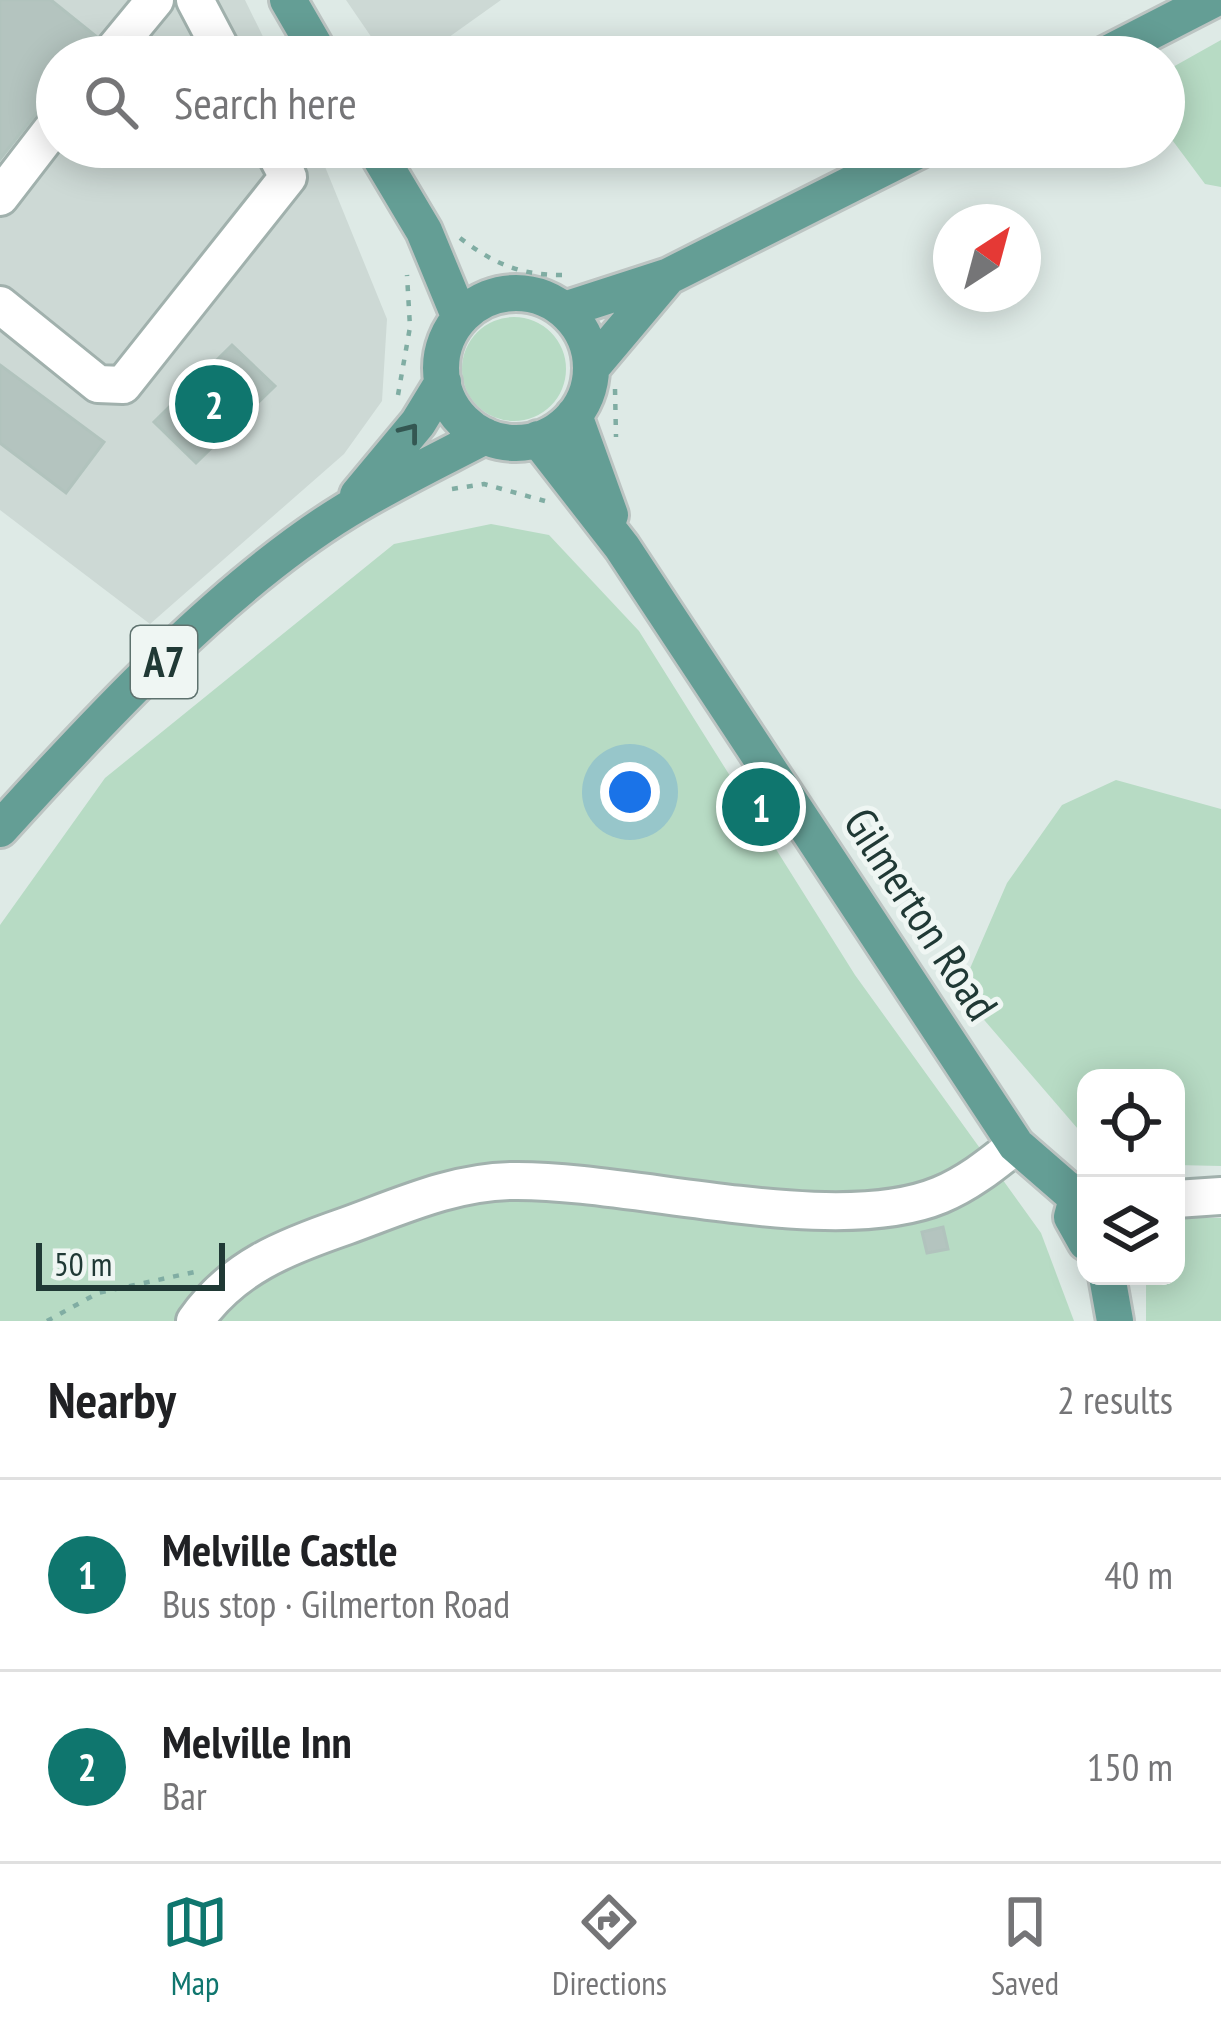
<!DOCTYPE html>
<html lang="en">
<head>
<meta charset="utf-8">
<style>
  :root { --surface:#fff; --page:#f2f2f2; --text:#202124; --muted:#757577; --line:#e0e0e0; --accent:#0f766e }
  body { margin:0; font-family:"PT Sans Narrow",sans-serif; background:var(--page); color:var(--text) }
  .controls { position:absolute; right:36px; bottom:36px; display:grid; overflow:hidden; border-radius:24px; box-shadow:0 6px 30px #0003 }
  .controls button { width:108px; height:108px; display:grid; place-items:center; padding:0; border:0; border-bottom:3px solid var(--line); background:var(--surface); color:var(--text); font:60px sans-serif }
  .compass { position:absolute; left:933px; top:204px; width:108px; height:108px; border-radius:50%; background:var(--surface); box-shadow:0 6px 30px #0003; rotate:36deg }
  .scale { position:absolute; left:36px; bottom:30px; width:189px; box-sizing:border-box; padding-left:12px; border:6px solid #203935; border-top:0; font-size:33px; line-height:42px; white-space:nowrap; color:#203935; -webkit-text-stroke:9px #eff6f3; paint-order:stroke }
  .you { position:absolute; left:630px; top:792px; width:42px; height:42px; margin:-30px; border:9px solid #fff; border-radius:50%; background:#1a73e8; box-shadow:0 0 0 18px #1a73e833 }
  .badge { display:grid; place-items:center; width:78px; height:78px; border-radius:50%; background:var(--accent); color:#fff; font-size:39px; font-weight:700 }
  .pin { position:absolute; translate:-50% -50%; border:6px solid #fff; box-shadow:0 3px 12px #0006 }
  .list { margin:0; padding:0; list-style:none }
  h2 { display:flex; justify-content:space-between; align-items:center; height:156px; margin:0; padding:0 48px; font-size:51px }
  h2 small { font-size:39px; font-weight:400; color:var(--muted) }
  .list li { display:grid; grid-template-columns:78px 1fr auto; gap:36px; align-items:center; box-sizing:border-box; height:192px; padding:0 48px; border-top:3px solid var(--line) }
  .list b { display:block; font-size:45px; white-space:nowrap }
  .list p { margin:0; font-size:39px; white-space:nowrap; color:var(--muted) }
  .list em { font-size:39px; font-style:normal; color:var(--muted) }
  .icon { flex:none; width:66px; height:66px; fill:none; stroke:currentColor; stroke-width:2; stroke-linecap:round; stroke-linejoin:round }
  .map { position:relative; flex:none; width:1221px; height:1321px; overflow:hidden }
  .search { position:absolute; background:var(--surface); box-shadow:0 6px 30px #0003; left:36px; right:36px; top:36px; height:132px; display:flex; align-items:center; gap:30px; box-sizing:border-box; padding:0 42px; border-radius:66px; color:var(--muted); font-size:45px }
  .sheet { height:540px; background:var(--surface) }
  nav { display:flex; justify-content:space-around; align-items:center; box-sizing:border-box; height:168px; border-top:3px solid var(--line); background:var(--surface); font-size:33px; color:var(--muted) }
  nav a { display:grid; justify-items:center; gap:6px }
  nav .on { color:var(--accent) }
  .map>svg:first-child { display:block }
  .built { fill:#cdd9d5 }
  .green { fill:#b7dbc4 }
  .building { fill:#b4c4bf; stroke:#b1c3bd; stroke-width:3 }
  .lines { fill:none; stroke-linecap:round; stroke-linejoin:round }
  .minor-casing { stroke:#a1b1ad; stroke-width:42 }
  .major-casing { stroke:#bcc4c2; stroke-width:42 }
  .path { stroke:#80ada3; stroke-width:4.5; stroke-dasharray:6 9; stroke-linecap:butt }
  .minor { stroke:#fff; stroke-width:36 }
  .major { stroke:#649e95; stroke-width:36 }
  .oneway { stroke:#345752 }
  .labels { text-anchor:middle; stroke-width:10; stroke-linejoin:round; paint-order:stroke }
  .shield { fill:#eff6f3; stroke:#5e726e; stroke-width:3 }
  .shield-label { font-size:42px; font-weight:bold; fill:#203935 }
  .street-label { font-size:45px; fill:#203935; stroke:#eff6f3 }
</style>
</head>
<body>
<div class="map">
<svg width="1221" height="1321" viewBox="0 0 1221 1321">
  <rect width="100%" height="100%" fill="#deeae6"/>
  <path class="built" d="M0,0h245l28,57h-216v90h260l70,172 -5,82 -38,53 -194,170 -150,-114z
    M346,0h155l-80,57h-36z"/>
  <path class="green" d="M1221,40v147l-16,-3 -41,-55v-57z
    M462 369a52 52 0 1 1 104 0a52 52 0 1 1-104 0Z
    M491,524l58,11 90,96 216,344 186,258 33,88h-1074v-396l105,-147 289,-234z
    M1116,780l105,29v357l-45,-1v-87h-90l-2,58 -111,-129 -5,-34 39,-90 55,-78z
    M1176,1218h45v103h-75v-45h30z"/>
  <path class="building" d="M0,0h51l46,37 -16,20h-24v30l-57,72z
    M232,345l43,41 -79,77 -42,-41z
    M0,365l104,77 -38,51 -66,-50z
    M943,1227l5,22 -21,4 -5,-21z"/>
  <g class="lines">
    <defs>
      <path id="minor" d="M195,0l30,57
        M108,57l47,-57
        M0,197l57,-74
        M0,305l98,79 25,1 165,-208 -16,-30
        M1176,1199l45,-3
        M195,1321c38,-54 90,-74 151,-95 55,-20 107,-44 166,-45 118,-2 322,58 428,14 29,-12 52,-31 76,-50"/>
      <path id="major" d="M288,0l33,57
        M1101,57l111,-57
        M374,147l50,84 36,87
        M441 368a75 75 0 1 1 150 0a75 75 0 1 1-150 0Z
        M564,310l105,-34 256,-129
        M591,368l75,-89
        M574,415l36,100
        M538,439l84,108 394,598 61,53
        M358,495l60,-72 25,-41
        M0,829c96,-106 224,-244 347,-319 44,-27 92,-50 138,-74
        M1086,1189l-9,9 -5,19 14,25
        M1107,1276l8,45"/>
    </defs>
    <use href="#minor" class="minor-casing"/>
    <use href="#major" class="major-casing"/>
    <path class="path" d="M460,238c34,26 62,38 105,37
      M615,389l1,48
      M398,395l12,-68 -3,-52
      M452,489l32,-5 61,17
      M47,1321l51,-28 101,-22"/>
    <use href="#minor" class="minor"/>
    <use href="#major" class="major"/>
  </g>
  <defs><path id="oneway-chevron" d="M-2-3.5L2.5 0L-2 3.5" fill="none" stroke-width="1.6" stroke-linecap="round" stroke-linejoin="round" transform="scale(3)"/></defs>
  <use class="oneway" href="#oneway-chevron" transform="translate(410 432) rotate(-52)"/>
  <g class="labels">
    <rect class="shield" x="131" y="626" width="66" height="72" rx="9"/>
    <g class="shield-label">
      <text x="164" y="677">A7</text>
    </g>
    <g class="street-label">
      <text transform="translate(921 914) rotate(57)" y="16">Gilmerton Road</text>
    </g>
  </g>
</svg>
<div class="controls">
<button><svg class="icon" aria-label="locate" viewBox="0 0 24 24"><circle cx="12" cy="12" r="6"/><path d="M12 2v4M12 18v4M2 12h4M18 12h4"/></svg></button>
<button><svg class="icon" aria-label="layers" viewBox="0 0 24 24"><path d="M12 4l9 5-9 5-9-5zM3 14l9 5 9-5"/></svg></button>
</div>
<svg class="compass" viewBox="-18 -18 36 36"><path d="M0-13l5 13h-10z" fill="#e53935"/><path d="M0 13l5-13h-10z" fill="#757577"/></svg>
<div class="scale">50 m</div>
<div class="you"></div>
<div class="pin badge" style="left:761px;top:807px">1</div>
<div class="pin badge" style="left:214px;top:404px">2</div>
<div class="search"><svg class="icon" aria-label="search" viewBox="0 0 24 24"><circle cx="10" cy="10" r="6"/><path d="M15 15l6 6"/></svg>Search here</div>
</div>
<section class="sheet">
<h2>Nearby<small>2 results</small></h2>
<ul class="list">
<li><span class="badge">1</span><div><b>Melville Castle</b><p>Bus stop · Gilmerton Road</p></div><em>40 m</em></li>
<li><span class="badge">2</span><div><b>Melville Inn</b><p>Bar</p></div><em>150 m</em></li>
</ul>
</section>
<nav>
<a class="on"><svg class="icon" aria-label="map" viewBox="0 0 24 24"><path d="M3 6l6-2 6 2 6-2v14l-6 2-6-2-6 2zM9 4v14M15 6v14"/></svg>Map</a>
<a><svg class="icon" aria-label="directions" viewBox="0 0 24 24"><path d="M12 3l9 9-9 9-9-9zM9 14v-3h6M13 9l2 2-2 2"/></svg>Directions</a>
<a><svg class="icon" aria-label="saved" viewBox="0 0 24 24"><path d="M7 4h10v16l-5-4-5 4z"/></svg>Saved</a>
</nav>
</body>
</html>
